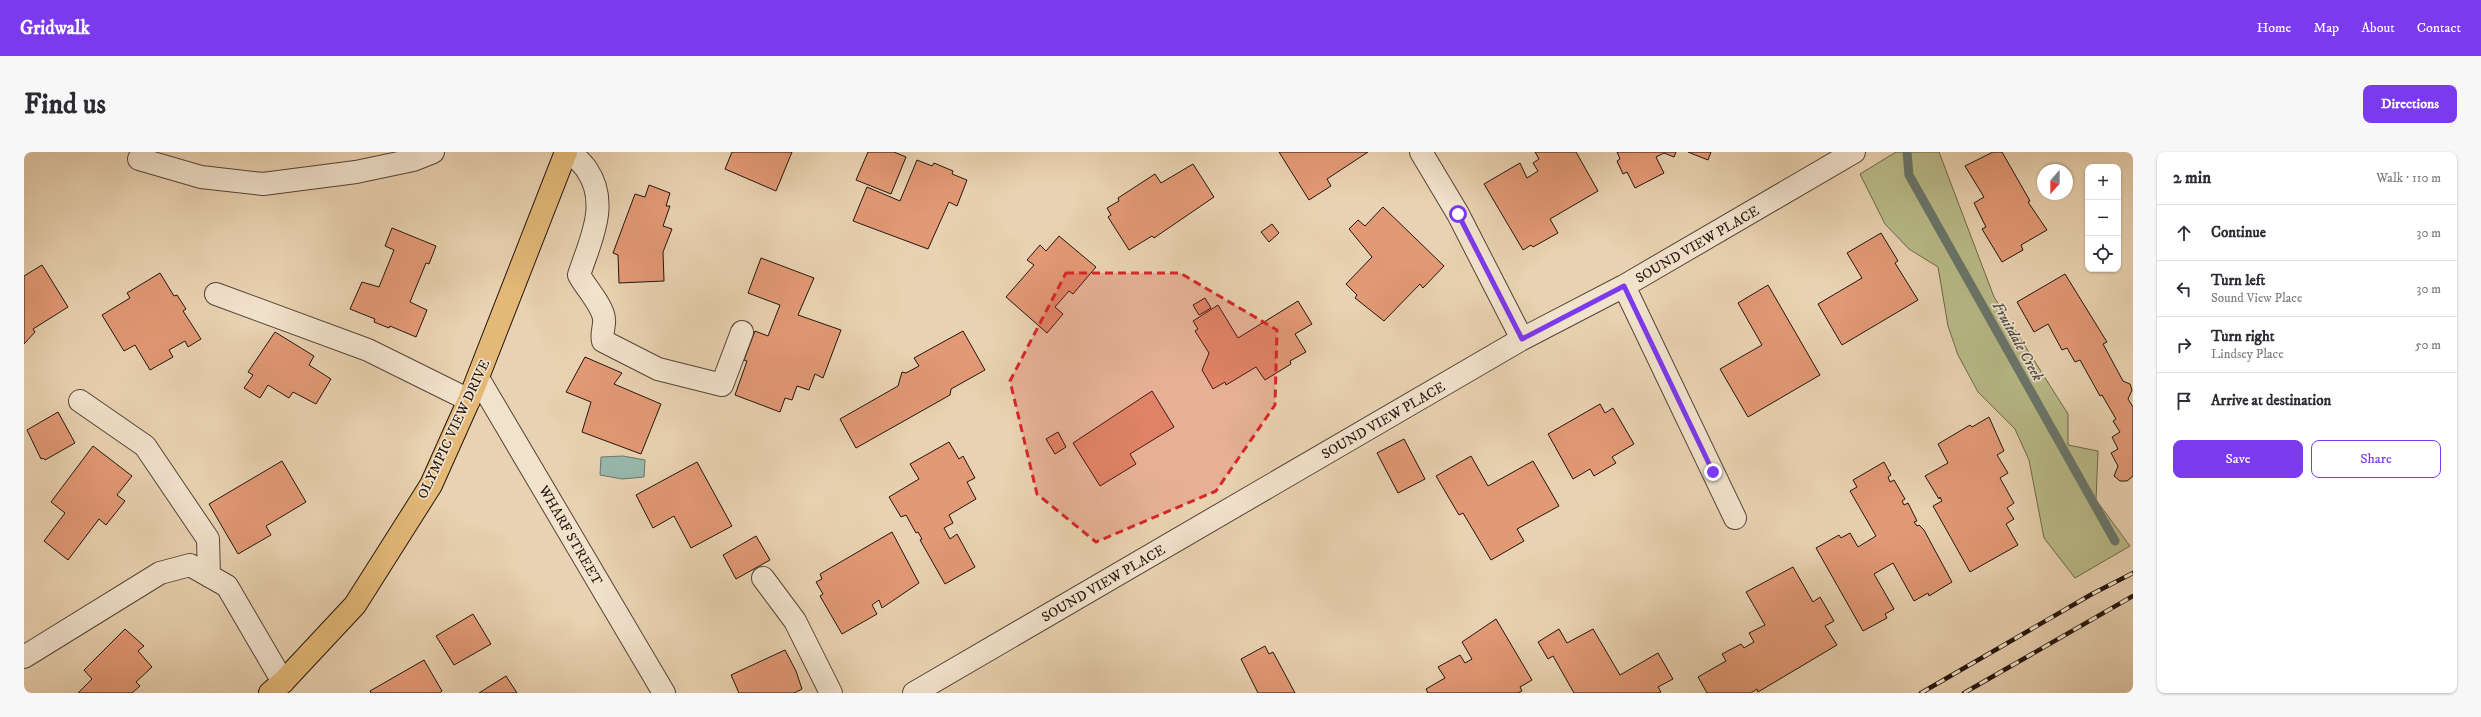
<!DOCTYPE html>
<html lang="en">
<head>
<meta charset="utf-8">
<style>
  :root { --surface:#fff; --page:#f7f7f7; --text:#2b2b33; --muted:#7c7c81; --line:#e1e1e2; --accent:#7c3aed }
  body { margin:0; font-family:"IM FELL DW Pica",serif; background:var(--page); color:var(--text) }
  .controls { position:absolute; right:12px; top:12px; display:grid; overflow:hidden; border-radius:8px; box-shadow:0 1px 3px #0004 }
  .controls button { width:36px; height:36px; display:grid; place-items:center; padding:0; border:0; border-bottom:1px solid var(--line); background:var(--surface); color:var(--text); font:20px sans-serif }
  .compass { position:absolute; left:2013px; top:12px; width:36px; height:36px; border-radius:50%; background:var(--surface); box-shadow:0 1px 3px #0004; rotate:201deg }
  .stop { position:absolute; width:12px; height:12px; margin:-9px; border:3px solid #7c3aed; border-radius:50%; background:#fff }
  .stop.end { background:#7c3aed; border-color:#fff; box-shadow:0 1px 4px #0008 }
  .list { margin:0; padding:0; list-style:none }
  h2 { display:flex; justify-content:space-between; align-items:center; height:52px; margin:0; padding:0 16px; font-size:17px }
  h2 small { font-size:13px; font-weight:400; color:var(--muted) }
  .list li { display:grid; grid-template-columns:26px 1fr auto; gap:12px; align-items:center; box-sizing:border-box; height:56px; padding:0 16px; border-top:1px solid var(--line) }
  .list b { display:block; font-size:15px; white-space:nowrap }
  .list p { margin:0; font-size:13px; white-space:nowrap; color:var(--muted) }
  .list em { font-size:13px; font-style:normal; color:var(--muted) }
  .actions { display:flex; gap:8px; padding:12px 16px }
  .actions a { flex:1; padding:9px 0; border:1px solid var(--accent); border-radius:8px; text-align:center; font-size:14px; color:var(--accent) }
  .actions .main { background:var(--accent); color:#fff }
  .icon { flex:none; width:22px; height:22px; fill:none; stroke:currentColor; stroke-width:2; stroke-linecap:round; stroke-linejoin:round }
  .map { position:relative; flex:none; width:2109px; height:541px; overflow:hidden; border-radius:8px }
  header { display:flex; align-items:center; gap:24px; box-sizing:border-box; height:56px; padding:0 20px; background:var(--accent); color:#fff }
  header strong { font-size:19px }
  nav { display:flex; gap:22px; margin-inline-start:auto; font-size:14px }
  .intro { display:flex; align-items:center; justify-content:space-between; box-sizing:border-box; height:96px; padding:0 24px }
  h1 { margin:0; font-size:28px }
  .button { padding:10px 18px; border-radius:8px; background:var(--accent); color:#fff; font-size:14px; font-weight:700 }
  main { display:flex; gap:24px; padding:0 24px }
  aside { flex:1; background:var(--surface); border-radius:8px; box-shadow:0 1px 3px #0004 }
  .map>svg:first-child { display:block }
  .green { fill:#b9bb89; stroke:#6e684c }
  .water { fill:#97b8ac; stroke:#69776d }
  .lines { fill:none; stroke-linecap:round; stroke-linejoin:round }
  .stream { stroke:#69776d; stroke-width:9 }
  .building { fill:#e29975; stroke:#24150e }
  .minor-casing { stroke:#554437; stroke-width:24 }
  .major-casing { stroke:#24150e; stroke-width:24 }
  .minor { stroke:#f1e2cc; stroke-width:22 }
  .major { stroke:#e4b978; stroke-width:22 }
  .rail-casing { stroke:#24150e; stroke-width:4.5 }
  .rail { stroke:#f1e2cc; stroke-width:3; stroke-dasharray:9; stroke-linecap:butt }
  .route { stroke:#7c3aed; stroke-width:5 }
  .marked { fill:#d62828; fill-opacity:0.2; stroke:#d62828; stroke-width:3; stroke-dasharray:8 5; stroke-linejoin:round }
  .labels { text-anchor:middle; stroke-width:3.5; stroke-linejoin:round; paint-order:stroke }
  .street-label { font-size:14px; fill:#24150e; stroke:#f1e2cc }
  .water-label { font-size:15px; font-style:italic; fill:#4c4e45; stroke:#f1e2cc }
</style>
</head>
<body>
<header>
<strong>Gridwalk</strong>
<nav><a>Home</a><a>Map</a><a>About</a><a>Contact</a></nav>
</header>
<div class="intro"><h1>Find us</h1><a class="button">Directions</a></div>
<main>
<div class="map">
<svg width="2109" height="541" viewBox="0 0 2109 541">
  <rect width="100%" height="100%" fill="#e9d2b1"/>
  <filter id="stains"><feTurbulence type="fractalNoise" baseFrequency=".005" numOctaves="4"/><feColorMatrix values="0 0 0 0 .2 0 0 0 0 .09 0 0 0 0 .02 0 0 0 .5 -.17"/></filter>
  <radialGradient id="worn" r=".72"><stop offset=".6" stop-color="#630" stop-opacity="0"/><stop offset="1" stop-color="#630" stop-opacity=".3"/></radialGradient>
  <path class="green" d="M1872,0h43l55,145 74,117v31l30,6 -2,49 34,46 -55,32 -31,-40 -15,-78 -14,-31 -37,-37 -20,-37 -10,-29 -10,-59 -29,-18 -24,-25 -25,-50z"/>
  <path class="water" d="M599,304l22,4 -1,17 -22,2 -22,-4 1,-18z"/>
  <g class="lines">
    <path class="stream" d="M1883,0l2,23 206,366"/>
  </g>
  <path class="building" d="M708,0h60l-16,39 -51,-22z
    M844,0h26l12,5 -15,37 -35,-14z
    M1255,0h89l-41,27 4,7 -22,14z
    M1511,0h41l22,39 -48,28 8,14 -25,14 -2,-2 -8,5 -39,-66 36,-21 7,15 11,-7 -5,-8 6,-4z
    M1593,0h59l-2,5 -10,-4 -8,4 8,16 -29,15 -8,-16 -4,2 -6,-13 3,-2z
    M1664,0h23l-3,8z
    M1969,0h9l28,49 -2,1 19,28 -26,15 2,5 -21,12 -20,-33 4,-2 -12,-24 10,-6 -19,-31z
    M893,8l15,6 2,-3 19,8 -1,3 15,6 -10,26 -8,-4 -21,47 -75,-28 14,-34 33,14z
    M1169,12l21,33 -60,41 -2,-2 -23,14 -21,-33 3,-2 -4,-7 12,-7 -1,-3 37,-24 6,9z
    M625,33l21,8 -4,13h4l-7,20 9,3 -9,23 1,29 -45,2 -1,-28 -5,-2 22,-59 10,3z
    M1359,55l61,59 -21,22 -3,-4 -36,37 -29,-23 2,-3 -11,-11 26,-27 -23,-28 9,-9 7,6z
    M1248,72l7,9 -10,9 -8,-10z
    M368,76l44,18 -7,18 -3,-1 -16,39 17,8 -11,27 -26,-11 -1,2 -15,-6 1,-3 -25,-10 12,-27 17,5 15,-37 -9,-4z
    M1857,81l17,28 -3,2 23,37 -76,45 -24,-41 44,-26 -15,-25z
    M1035,84l37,31 -23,27 -4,-3 -14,16 8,7 -16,19 -41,-36 28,-32 -7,-5 13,-15 6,6z
    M737,106l53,20 -16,37 43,15 -18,48 -8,-4 -6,16 -12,-4 -5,14 -7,-2 -5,14 -45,-17 12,-34 -3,-1 11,-29 13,5 12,-31 -32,-12z
    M18,113l26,42 -35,22 2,3 -11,12v-68z
    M136,121l14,23 3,-1 9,14 -3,2 18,28 -13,8 -3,-6 -16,9 4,7 -23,13 -15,-25 -11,6 -22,-36 28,-17 -3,-5z
    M2041,122l42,68 -4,2 20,37 7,3 2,6 -4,9 5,8v69l-6,5h-7l-6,-5 4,-10 -7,-13 7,-4 -6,-12 8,-5 -7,-11 3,-2 -14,-24 -2,1 -20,-36 -5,2 -8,-14 -5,2 -14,-26 -14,8 -17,-30z
    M1744,133l52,90 -72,42 -28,-48 42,-24 -24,-42z
    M1181,146l6,10 -12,7 -6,-10z
    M1274,149l14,23 -17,10 11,18 -16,9 1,3 -26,16 -9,-13 -30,18 -1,-3 -12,7 -11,-19 7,-17 -14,-22 3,-2 -5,-8 25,-16 20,33z
    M939,179l22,39 -34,19 -1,6 -94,53 -16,-29 58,-33 4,-14 4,1 13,-7 -5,-8z
    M251,180l39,24 -5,9 22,14 -15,25 -23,-12 -4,6 -21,-13 -8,13 -16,-10 9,-13 -5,-3z
    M561,205l37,16 -8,11 47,20 -20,50 -59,-22 9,-30 -25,-10z
    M1128,239l22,36 -44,27 6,10 -36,22 -27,-43z
    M1576,252l5,9 8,-5 21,36 -22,13 4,6 -22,13 -4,-7 -17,10 -25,-45z
    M34,260l17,31 -30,17 -2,-2 -2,1 -14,-29z
    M1965,265l15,34 -7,4 11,18 -8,5 14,25 -7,5 7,11 -8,5 12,21 -48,27 -37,-66 9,-5 -2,-4 -1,2 -14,-23 23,-13 -10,-19 32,-19 2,2z
    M1034,280l8,15 -11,7 -9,-15z
    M1380,287l21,40 -27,14 -21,-40z
    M925,290l10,17 4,-3 12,22 -8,4 9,17 -27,16 4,8 -9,5 6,11 7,-5 18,33 -30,17 -25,-44 2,-1 -4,-7 -2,1 -10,-18 -5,2 -12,-20 30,-18 -9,-15z
    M69,294l39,30 -15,19 8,6 -19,24 -7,-6 -31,41 -24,-19 21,-28 -14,-11z
    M1447,304l17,30 45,-25 26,45 -42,23 7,12 -33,19 -28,-47 -4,2 -23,-39z
    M258,309l24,41 -40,24 5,9 -33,19 -29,-50z
    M673,310l35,64 -41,22 -17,-32 -21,12 -17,-33z
    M1860,310l7,13 -3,2 2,5 4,-2 11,19 -3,2 2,4 4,-2 9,18 -3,1 3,4 2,-1 5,5 28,52 -23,14 -1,-3 -14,8 -21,-38 -19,11 20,35 -9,5 2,4 -24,13 -47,-83 23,-13 2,3 9,-5 8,14 18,-11 -26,-45 7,-4 -4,-7z
    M868,380l27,51 -37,25 -3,-8 -7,5 5,9 -35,20 -22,-38 3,-2 -7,-12 6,-3 -2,-5z
    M732,384l14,24 -34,19 -13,-24z
    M1769,415l20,35 7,-5 14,24 -9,5 12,19 -79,47 -1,-3 -6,4h-44l-9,-16 28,-16 -4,-7 19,-10 3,4 10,-6 -5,-9 16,-8 -19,-33z
    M449,462l18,30 -37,21 -18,-29z
    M1472,467l36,61 -12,7 2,4 -4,2h-90l-2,-4 19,-11 -7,-11 22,-12 5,8 7,-4 -10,-17z
    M101,477l19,17 -6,5 14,16 -16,15 4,4 -8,7h-54l14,-14 -8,-9z
    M1535,477l8,14 26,-14 27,46 38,-22 15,26 -15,8 3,5 -3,1h-84l-21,-37 -5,3 -10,-17z
    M1241,494l4,8 4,-2 22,41h-37l-17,-34z
    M761,498l11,21 6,18 -8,4h-55l-8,-18z
    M400,508l18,31 -2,2h-69l-1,-2z
    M482,524l11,17h-38z"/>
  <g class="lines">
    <defs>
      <path id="minor" d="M546,0c6,6 13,11 17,18 23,34 3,71 -8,105 7,13 24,31 25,44 1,7 -3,14 -1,22l55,28 64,16 20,-53
        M1397,0l37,62 64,125
        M115,7l62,18 62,7 93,-12 57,-12 20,-8
        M1600,134l111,232
        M192,142l152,56 101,50
        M454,226l186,315
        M56,249l65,45 63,93 1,37
        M739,426l32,43 36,72
        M0,505l136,-84 30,-8 37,21 56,96
        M890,541l608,-354 102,-53 230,-134"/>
      <path id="major" d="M246,541l13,-11 72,-77 76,-120 38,-85 97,-248"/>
    </defs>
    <use href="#minor" class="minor-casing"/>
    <use href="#major" class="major-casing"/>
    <use href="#minor" class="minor"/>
    <use href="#major" class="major"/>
    <defs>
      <path id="rail" d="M1897,541l171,-99 41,-21
        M1940,541l169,-97"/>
    </defs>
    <use href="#rail" class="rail-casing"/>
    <use href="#rail" class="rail"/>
  </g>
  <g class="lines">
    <path class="route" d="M1434,62l64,125 102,-53 89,186"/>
  </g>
  <path class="marked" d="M1042,121h114l97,57 -2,75 -59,86 -120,51 -59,-48 -27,-113z"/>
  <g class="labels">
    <g class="street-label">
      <text transform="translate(1673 92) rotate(-30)" y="5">SOUND VIEW PLACE</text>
      <text transform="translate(1359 268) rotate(-30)" y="5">SOUND VIEW PLACE</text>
      <text transform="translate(429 277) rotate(-65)" y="5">OLYMPIC VIEW DRIVE</text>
      <text transform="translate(547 383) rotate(60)" y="5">WHARF STREET</text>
      <text transform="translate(1079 431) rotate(-30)" y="5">SOUND VIEW PLACE</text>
    </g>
    <g class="water-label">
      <text transform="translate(1994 189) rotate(61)" y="5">Fruitdale Creek</text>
    </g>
  </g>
  <rect width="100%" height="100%" filter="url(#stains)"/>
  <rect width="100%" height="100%" fill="url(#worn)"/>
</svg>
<div class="controls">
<button>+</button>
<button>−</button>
<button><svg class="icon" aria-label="locate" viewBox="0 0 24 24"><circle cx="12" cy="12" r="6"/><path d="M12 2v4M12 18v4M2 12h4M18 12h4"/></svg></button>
</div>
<svg class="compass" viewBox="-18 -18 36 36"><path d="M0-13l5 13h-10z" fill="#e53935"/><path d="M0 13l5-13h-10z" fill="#7c7c81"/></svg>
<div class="stop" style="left:1434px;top:62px"></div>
<div class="stop end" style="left:1689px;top:320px"></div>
</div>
<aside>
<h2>2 min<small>Walk · 110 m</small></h2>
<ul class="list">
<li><svg class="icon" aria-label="ahead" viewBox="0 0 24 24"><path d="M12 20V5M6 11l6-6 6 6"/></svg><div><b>Continue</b></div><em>30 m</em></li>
<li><svg class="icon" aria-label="left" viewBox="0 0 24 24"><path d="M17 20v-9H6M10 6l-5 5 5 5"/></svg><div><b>Turn left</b><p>Sound View Place</p></div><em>30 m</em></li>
<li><svg class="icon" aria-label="right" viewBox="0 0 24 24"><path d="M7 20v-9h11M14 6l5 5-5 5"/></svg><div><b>Turn right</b><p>Lindsey Place</p></div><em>50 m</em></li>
<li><svg class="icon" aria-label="arrive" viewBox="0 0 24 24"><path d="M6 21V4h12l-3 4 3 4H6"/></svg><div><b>Arrive at destination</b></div></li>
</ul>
<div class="actions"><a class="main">Save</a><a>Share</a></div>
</aside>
</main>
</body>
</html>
